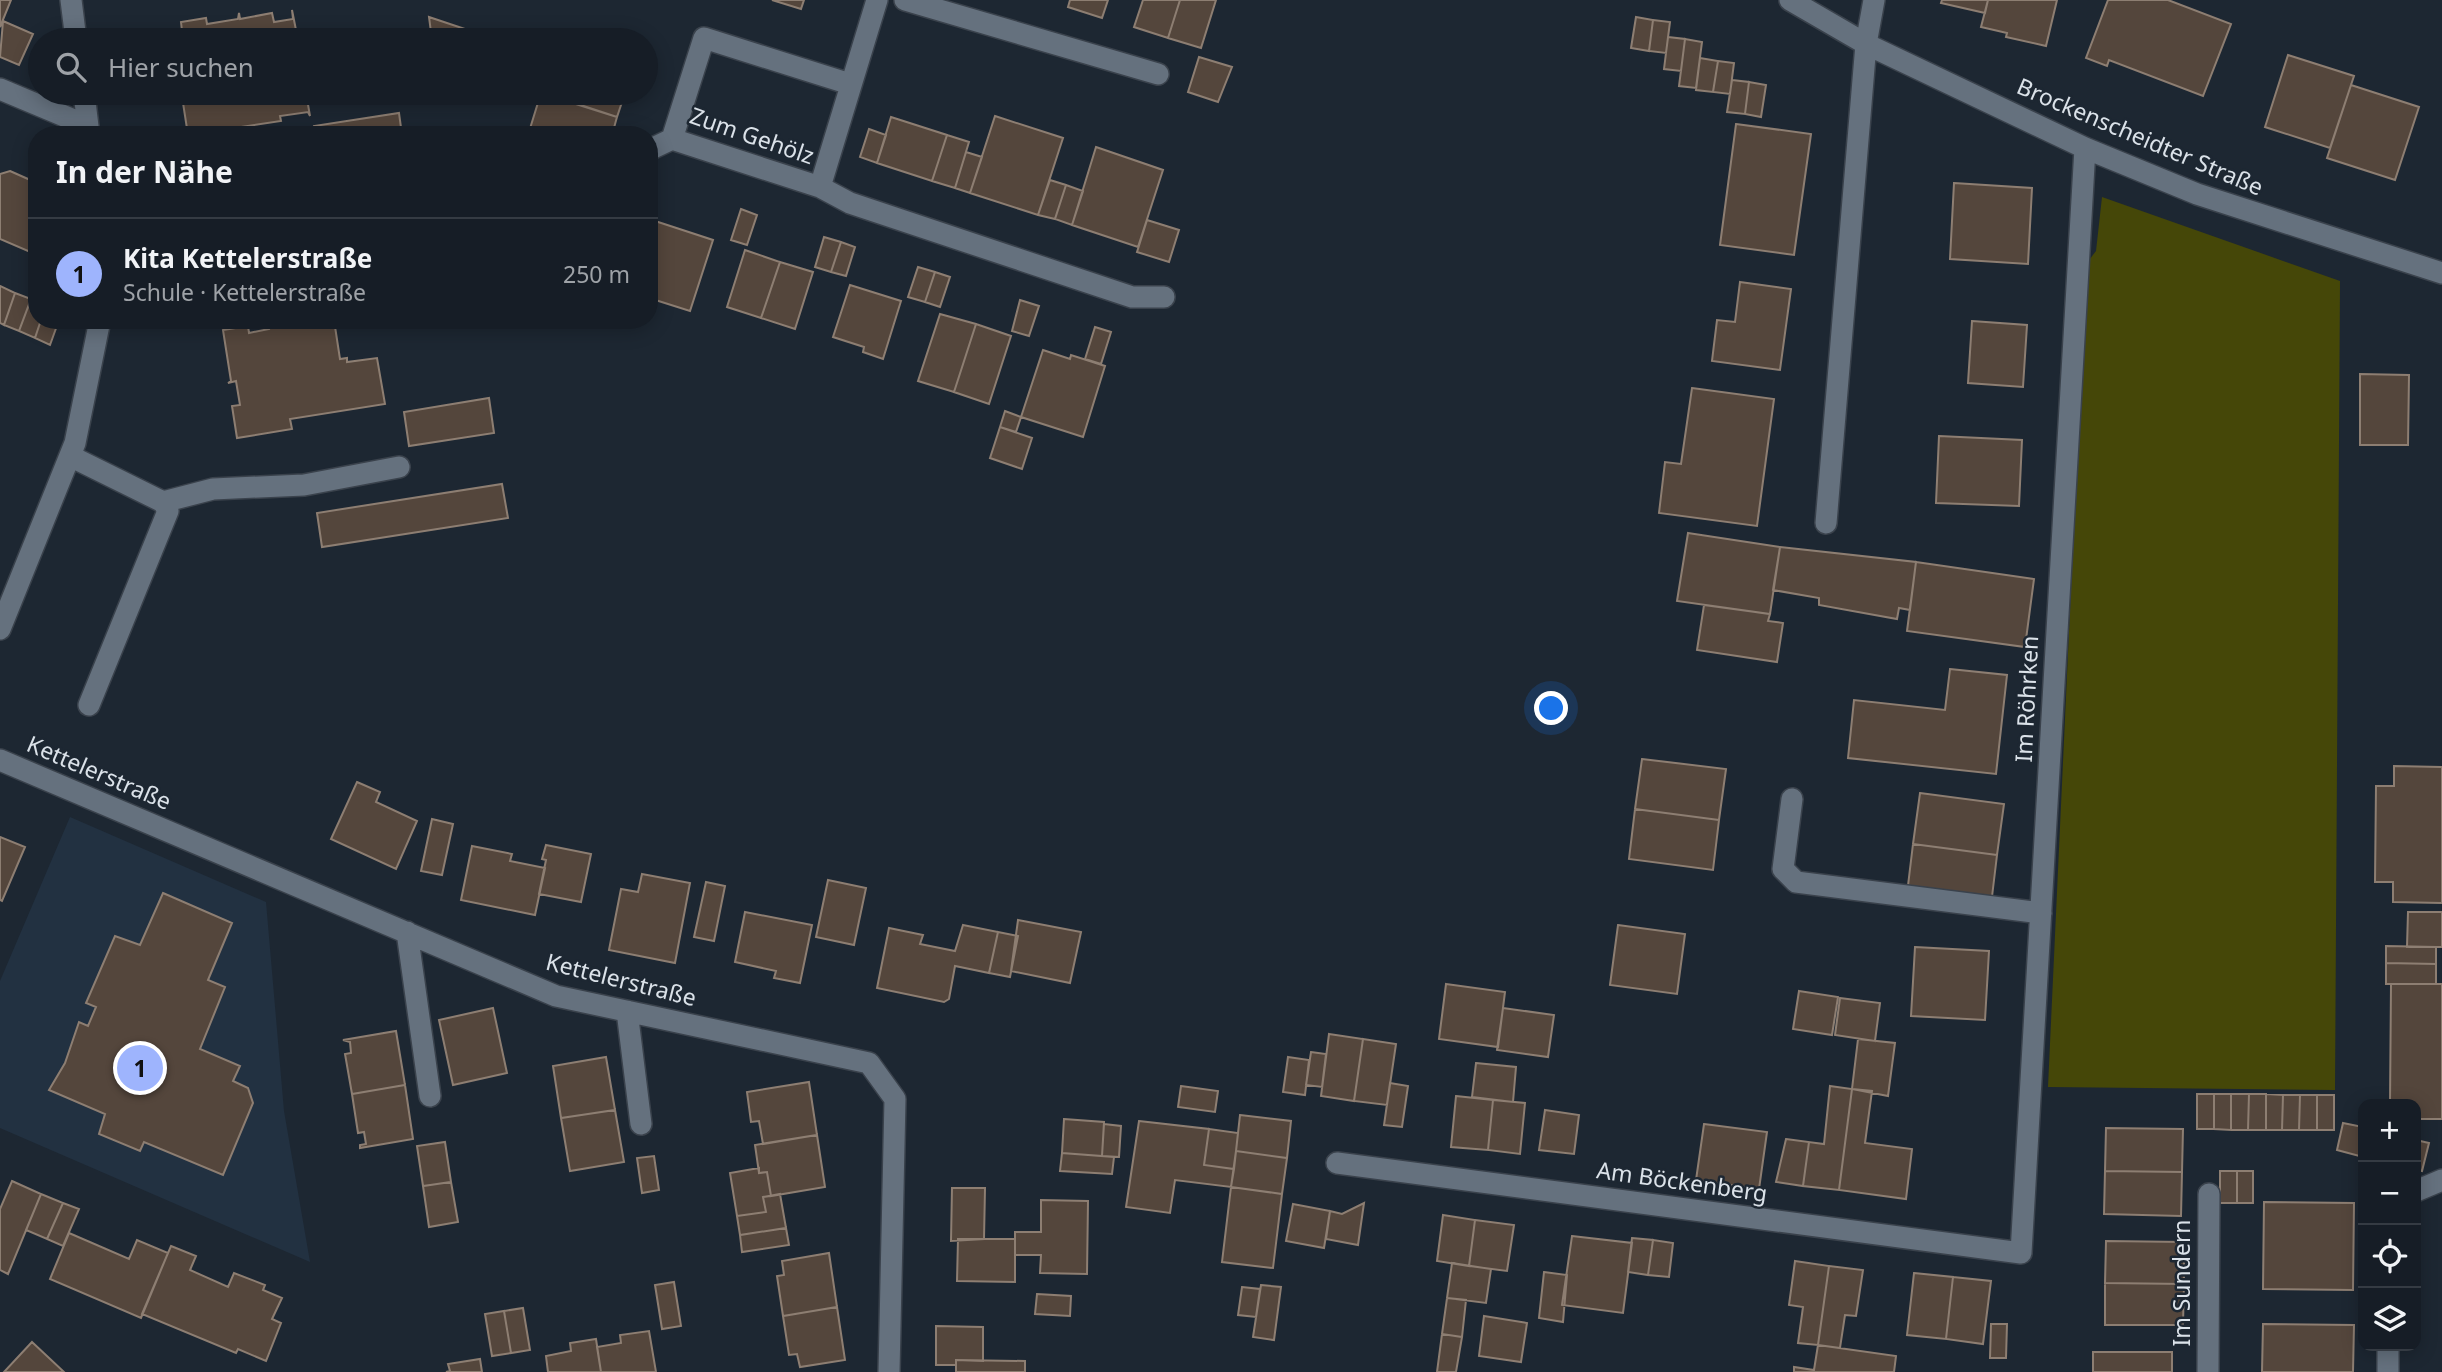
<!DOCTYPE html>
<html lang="de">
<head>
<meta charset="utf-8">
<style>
  :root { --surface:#161d26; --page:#1f262e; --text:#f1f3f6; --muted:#9ea2a7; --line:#353b43; --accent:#9eb4fd }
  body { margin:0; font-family:"Noto Sans",sans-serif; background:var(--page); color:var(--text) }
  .controls { position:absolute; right:21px; bottom:21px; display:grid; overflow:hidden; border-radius:14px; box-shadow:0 4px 18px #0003 }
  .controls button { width:63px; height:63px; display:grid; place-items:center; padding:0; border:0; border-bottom:2px solid var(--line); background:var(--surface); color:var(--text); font:35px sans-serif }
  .you { position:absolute; left:1552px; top:709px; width:24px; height:24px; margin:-18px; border:5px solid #fff; border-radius:50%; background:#1a73e8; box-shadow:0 0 0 10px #1a73e833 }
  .badge { display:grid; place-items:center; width:46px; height:46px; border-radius:50%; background:var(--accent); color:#111; font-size:23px; font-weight:700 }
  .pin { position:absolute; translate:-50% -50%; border:4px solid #fff; box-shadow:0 2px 7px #0006 }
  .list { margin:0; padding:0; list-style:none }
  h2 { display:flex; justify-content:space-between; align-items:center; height:91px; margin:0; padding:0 28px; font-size:30px }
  h2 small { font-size:23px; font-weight:400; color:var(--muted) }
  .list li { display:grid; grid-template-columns:46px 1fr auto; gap:21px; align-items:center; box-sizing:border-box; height:112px; padding:0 28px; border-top:2px solid var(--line) }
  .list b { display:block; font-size:26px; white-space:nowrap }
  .list p { margin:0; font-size:23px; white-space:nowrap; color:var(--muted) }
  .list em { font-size:23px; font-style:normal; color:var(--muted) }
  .icon { flex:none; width:38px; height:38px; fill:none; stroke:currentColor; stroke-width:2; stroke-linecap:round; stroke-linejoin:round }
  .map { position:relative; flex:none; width:2442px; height:1372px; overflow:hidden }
  .search { position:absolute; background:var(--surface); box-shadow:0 4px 18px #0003; left:28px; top:28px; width:630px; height:77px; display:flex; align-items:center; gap:18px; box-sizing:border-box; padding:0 24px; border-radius:38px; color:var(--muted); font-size:26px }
  .panel { position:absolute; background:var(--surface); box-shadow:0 4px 18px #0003; left:28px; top:126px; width:630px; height:203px; border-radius:28px }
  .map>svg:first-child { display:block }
  .built { fill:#223141 }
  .green { fill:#454708 }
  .building { fill:#54463c; stroke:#8d7e72; stroke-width:2 }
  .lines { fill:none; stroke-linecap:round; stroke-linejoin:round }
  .minor-casing { stroke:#3a424c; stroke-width:24 }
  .minor { stroke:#65717e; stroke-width:21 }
  .labels { text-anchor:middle; stroke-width:5; stroke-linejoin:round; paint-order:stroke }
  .street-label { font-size:23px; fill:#dbe2e9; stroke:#1d2732 }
</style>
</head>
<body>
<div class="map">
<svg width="2442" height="1372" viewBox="0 0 2442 1372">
  <rect width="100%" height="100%" fill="#1d2732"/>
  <path class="built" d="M70,817l196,85 18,209 26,151 -310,-134v-147z"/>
  <path class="green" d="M2102,197l238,84 -5,809 -287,-3 38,-823 10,-13z"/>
  <path class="building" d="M0,0h11l-11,27z
    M772,0h32l-3,9z
    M1070,0h38l-6,18 -34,-11z
    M1143,0h37l-12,38 -34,-11z
    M1180,0h36l-15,48 -33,-10z
    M1942,0h46l-3,13 -44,-10z
    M1988,0h69l-11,46 -40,-9 1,-4 -26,-6z
    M2108,0h60l63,24 -28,72 -94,-36 -2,6 -21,-8z
    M292,10l6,30h-115l-2,-18 25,-4 1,6 31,-5 1,-6 1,6 32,-6 2,9 19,-3z
    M429,17l60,20 -2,3h-55z
    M1636,17l17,3 -4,31 -18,-3z
    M1653,20l17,2 -4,31 -17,-2z
    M3,21l30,13 -14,31 -19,-8z
    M1668,37l17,2 -4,32 -17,-2z
    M1685,39l17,3 -6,46 -17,-2z
    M2288,55l66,21 -24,72 -65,-21z
    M1199,57l33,10 -14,35 -30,-10z
    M1700,58l18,3 -5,31 -17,-2z
    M1718,61l16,2 -4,31 -17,-2z
    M1732,80l17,2 -4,32 -18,-2z
    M1749,82l17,3 -5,32 -16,-3z
    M2351,85l68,22 -24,73 -68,-22z
    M191,93h115l4,23 -2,-4 -28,4 1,5 -93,14 -5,-32 10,-1z
    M541,93l76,24 -5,18h-84z
    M544,93h81l-8,24z
    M399,113l3,22h-87l-1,-9z
    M995,116l68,22 -25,77 -68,-22z
    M891,117l56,18 -15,46 -55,-18z
    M1736,124l75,10 -17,121 -74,-10z
    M869,129l17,6 -9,28 -17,-6z
    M947,135l22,7 -14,46 -23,-7z
    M1096,147l67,23 -25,77 -66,-22z
    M966,152l16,5 -12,36 -15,-5z
    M10,171l27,12 -2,71 -35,-15v-65z
    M1050,180l16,5 -11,34 -17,-4z
    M1954,183l78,5 -4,76 -78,-5z
    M1066,185l17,6 -11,34 -17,-6z
    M741,209l16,6 -10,30 -16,-5z
    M652,220l61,20 -23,71 -41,-13z
    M1147,220l32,10 -10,32 -32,-10z
    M824,237l17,5 -10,30 -16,-5z
    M841,242l14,5 -9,29 -15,-4z
    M745,250l35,12 -19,56 -34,-11z
    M780,262l33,10 -18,57 -34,-11z
    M918,267l17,5 -10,30 -17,-5z
    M935,272l15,5 -10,30 -15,-5z
    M1740,282l51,7 -11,81 -68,-9 5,-41 18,2z
    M850,285l51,16 -18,58 -20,-7 1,-5 -31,-10z
    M0,286l15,7 -11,32 -4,-2z
    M15,293l16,6 -12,32 -15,-6z
    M31,299l6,3v18h4l-6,18 -16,-7z
    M1020,300l19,6 -10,30 -17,-5z
    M940,314l36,10 -22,68 -36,-11z
    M41,320h18l-9,25 -15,-7z
    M301,320h33l6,39 7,-1v4l30,-4 8,46 -95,15 2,10 -55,9 -5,-32 8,-1 -4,-24 -8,2 3,-2 -8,-51 25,-4 1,7 20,-4 -1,-6 2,2z
    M1972,321l55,4 -4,62 -55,-4z
    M976,324l35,12 -22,68 -35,-12z
    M1095,327l16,5 -10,32 -16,-5z
    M1043,350l27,9 1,-4 34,11 -22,71 -62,-20z
    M2360,374l49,1 -1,70h-48z
    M1692,388l82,11 -17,127 -98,-13 6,-51 16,2z
    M489,398l5,35 -85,13 -5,-34z
    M1005,411l16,6 -5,15 -16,-5z
    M1000,427l32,11 -10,31 -32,-11z
    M1939,436l83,4 -3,66 -83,-3z
    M502,484l6,34 -186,29 -5,-34z
    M1688,533l92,14 -10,67 -93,-13z
    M1780,547l136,15 -6,48 -11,-2 -2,11 -78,-14v-7l-46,-8z
    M1916,562l118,17 -9,68 -118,-16z
    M1704,605l66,9 -2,7 15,2 -6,39 -80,-12z
    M1950,669l57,6 -11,99 -148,-16 6,-58 91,10z
    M1642,759l84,10 -7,51 -84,-11z
    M2394,766l48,1v136l-49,-1v-20h-18l1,-96h18z
    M357,782l23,10 -4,10 41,19 -21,48 -65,-30z
    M1920,793l84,11 -7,51 -84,-11z
    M1635,809l84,11 -6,50 -84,-11z
    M432,819l21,5 -11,51 -21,-4z
    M0,837l25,10 -23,54 -2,-1z
    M1913,844l84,11 -6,50 -84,-11z
    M546,845l45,9 -10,48 -42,-8 7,-34 -4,-1z
    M472,846l40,8 -2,7 35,7 -10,47 -74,-15z
    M642,874l48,9 -15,80 -66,-13 12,-61 17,3z
    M828,880l38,8 -12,57 -38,-8z
    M706,882l19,4 -11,55 -20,-4z
    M163,893l69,30 -24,57 17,7 -25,62 40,17 -7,15 15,7 5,15 -30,72 -79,-33 -4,9 -41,-17 6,-20 -56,-24 16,-27 14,-41 9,4 8,-19 -10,-4 29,-67 25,9z
    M745,912l67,13 -12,58 -26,-5 2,-7 -41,-9z
    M2408,912h34v35h-35z
    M1018,920l63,12 -11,51 -59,-12z
    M963,925l35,7 -9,41 -34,-7 -6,33 -5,3 -67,-14 12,-60 34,7 -3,9 35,7z
    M1618,925l67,9 -8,60 -67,-9z
    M998,932l20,4 -8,41 -21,-4z
    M2386,946l50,1v17l-50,-1z
    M1915,947l74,4 -4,69 -74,-4z
    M2386,963l50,1v20h-50z
    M1446,984l59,8 -7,55 -59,-8z
    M2391,984h51v135h-26v-15h-26z
    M1799,991l39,6 -6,38 -39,-6z
    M1840,998l40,5 -5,38 -40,-6z
    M493,1008l14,65 -54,12 -14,-65z
    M1503,1008l51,7 -6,42 -51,-7z
    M396,1031l9,54 -53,9 -7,-40 6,-1 -1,-11 -7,-2z
    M1329,1034l34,5 -9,62 -33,-5z
    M1363,1039l33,5 -9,61 -33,-4z
    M1858,1039l37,4 -7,53 -36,-7z
    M1311,1052l15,2 -4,33 -16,-2z
    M606,1057l9,53 -54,8 -8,-52z
    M1288,1057l21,3 -4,35 -22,-3z
    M1476,1063l40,4 -3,35 -41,-5z
    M809,1082l8,53 -54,9 -4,-23 -8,1 -4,-30z
    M1390,1083l18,3 -6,41 -18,-2z
    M405,1085l8,54 -53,9v-3l6,-1 -2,-12 -6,1 -6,-39z
    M1181,1086l37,5 -3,21 -37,-5z
    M1830,1086l22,3 -13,101 -36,-4 6,-44 15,2z
    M1852,1089l20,2 -7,52 47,6 -6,50 -67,-9z
    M2197,1094h17v35h-17z
    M2214,1094h17v36l-17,-1z
    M2231,1094h18l-1,36h-17z
    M2249,1094h17v36h-18z
    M2266,1094l17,1 -1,35h-16z
    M2283,1095h17l-1,35h-17z
    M2300,1095h17v35h-18z
    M2317,1095h17v35h-17z
    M1456,1096l37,4 -5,50 -37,-3z
    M1493,1100l32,3 -5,51 -32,-4z
    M615,1110l9,52 -54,9 -9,-53z
    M1545,1110l34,5 -5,39 -35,-4z
    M1240,1115l51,6 -4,37 -51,-7z
    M1064,1119l40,3 -2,34 -40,-3z
    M1139,1121l70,8 -5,36 30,4 -3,18 -56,-7 -5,33 -44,-6z
    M2343,1123l20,4v30l-26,-7z
    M1104,1124l17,2 -2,31 -17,-1z
    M1704,1124l63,8 -8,57 -63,-9z
    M2106,1128l77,1 -1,43 -77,-1z
    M1209,1129l29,4 -4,36 -30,-4z
    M817,1135l8,52 -54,9 -4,-24 -8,1 -4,-28z
    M1786,1139l23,3 -6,44 -27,-4z
    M2416,1140l13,3 -7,28 -6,-1z
    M445,1142l6,40 -28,4 -6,-40z
    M1236,1151l51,7 -5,36 -51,-7z
    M1062,1153l52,4 -2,17 -52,-3z
    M654,1156l5,34 -17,3 -5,-35z
    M759,1168v5l8,-1 4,24 -8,1 3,15 -29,4 -7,-43z
    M2105,1171l77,1 -1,44 -77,-2z
    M2220,1171h17v32h-17z
    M2237,1171h16v32h-16z
    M12,1181l29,13 -33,80 -8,-4v-61z
    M451,1182l7,40 -29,5 -6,-41z
    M1231,1187l51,7 -9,74 -51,-6z
    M952,1188h33l-1,51 -33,2z
    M41,1194l22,9 -16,36 -21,-9z
    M780,1194l6,34 -46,7 -3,-19 29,-4 -3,-15z
    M1041,1200l47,1 -1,73 -47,-1 1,-18h-26v-23h26z
    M2264,1202l90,1 -1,87 -90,-1z
    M63,1203l16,6 -16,37 -16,-7z
    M1364,1203l-6,42 -32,-6 4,-28 12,3z
    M1293,1204l37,7 -6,37 -38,-7z
    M1443,1215l32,5 -6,46 -32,-5z
    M1475,1220l39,5 -7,46 -38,-5z
    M786,1228l3,17 -47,7 -2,-17z
    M69,1233l60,26 8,-19 31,13 -27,65 -91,-39z
    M1572,1236l60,7 -9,70 -61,-8z
    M1632,1238l21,2 -5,35 -20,-3z
    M958,1239h57v43l-58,-1z
    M1653,1240l20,3 -4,34 -21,-2z
    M2106,1241l78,1v42l-79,-1z
    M171,1246l25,10 -6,14 38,17 6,-14 31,12 -2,5 19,8 -10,21 9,4 -15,38 -28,-12 -2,4 -94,-39z
    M829,1253l8,54 -54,9 -6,-40 7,-1 -2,-14z
    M1795,1261l34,5 -11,79 -20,-2 5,-36 -14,-2z
    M1452,1263l39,6 -5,34 -39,-5z
    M1829,1266l34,4 -7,46 -11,-1 -5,33 -22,-3z
    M1544,1272l23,3 -4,47 -24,-4z
    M1914,1273l39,4 -7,62 -39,-4z
    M1953,1277l38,4 -8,63 -37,-5z
    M674,1282l7,44 -19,3 -7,-44z
    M2105,1283l79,1 -1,41h-78z
    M1261,1285l20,2 -7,53 -21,-3z
    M1242,1287l18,2 -4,28 -18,-2z
    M1037,1294l34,2 -1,20 -35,-2z
    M1447,1298l19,2 -4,37 -20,-3z
    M837,1307l8,53 -45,7 -3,-13 -8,1 -6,-39z
    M523,1308l7,42 -19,3 -7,-42z
    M504,1311l7,42 -19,3 -7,-42z
    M1484,1316l43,7 -6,39 -42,-6z
    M1991,1324h16l-1,34h-16z
    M2263,1324l91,1 -1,47h-91z
    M936,1326l47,1v34l-27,-1v5h-20z
    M649,1331l7,41h-55l-4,-25 24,-4 -1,-8z
    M1442,1334l20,3 -6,35h-19z
    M596,1339l5,33h-53l-2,-16 25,-5 -1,-8z
    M32,1342l32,30h-60z
    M1818,1345l78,11 -2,16h-100v-5l20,3z
    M2093,1352h79v20h-79z
    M480,1359l2,13h-36l4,-1 -2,-7z
    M956,1360l69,1v11h-69z"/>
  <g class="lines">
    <defs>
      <path id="minor" d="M71,0l5,40
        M877,0l-57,187 30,16 282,94h32
        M905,0l253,74
        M1790,0l76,44 219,104 112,46 245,79
        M0,89l88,37
        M84,93l5,42
        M649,150l23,-11
        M820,187l-148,-48 32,-101 146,46
        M70,456l93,46 5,9 -79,194
        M163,502l50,-13 91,-4 95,-18
        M1826,523l40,-479 8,-44
        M0,629l75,-186 25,-123
        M0,760l556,236 313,67 26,36 -6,273
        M1792,799l-9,70 13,13 245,31
        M407,932l23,164
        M627,1011l14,113
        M1337,1163l684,90 64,-1105
        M2416,1191l26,-11
        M2208,1372l1,-178
        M2388,1372v-26"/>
    </defs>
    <use href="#minor" class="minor-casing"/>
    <use href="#minor" class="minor"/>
  </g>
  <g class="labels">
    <g class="street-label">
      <text transform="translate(752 136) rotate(19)" y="8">Zum Gehölz</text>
      <text transform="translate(2140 137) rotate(23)" y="8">Brockenscheidter Straße</text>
      <text transform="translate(2027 699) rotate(-87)" y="8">Im Röhrken</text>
      <text transform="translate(99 773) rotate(23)" y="8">Kettelerstraße</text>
      <text transform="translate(621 980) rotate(14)" y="8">Kettelerstraße</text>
      <text transform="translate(1682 1182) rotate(8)" y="8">Am Böckenberg</text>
      <text transform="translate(2182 1283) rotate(-90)" y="8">Im Sundern</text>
    </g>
  </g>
</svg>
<div class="controls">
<button>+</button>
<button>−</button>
<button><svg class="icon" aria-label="locate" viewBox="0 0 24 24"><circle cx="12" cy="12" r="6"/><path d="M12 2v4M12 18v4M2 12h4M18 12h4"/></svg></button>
<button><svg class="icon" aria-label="layers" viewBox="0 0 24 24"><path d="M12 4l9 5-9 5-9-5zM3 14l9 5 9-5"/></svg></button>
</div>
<div class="you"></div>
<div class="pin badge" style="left:140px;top:1068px">1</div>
<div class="search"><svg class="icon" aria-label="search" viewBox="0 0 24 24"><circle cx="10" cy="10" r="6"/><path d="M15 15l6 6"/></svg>Hier suchen</div>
<section class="panel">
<h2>In der Nähe<small></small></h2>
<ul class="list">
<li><span class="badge">1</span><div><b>Kita Kettelerstraße</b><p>Schule · Kettelerstraße</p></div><em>250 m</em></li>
</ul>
</section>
</div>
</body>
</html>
